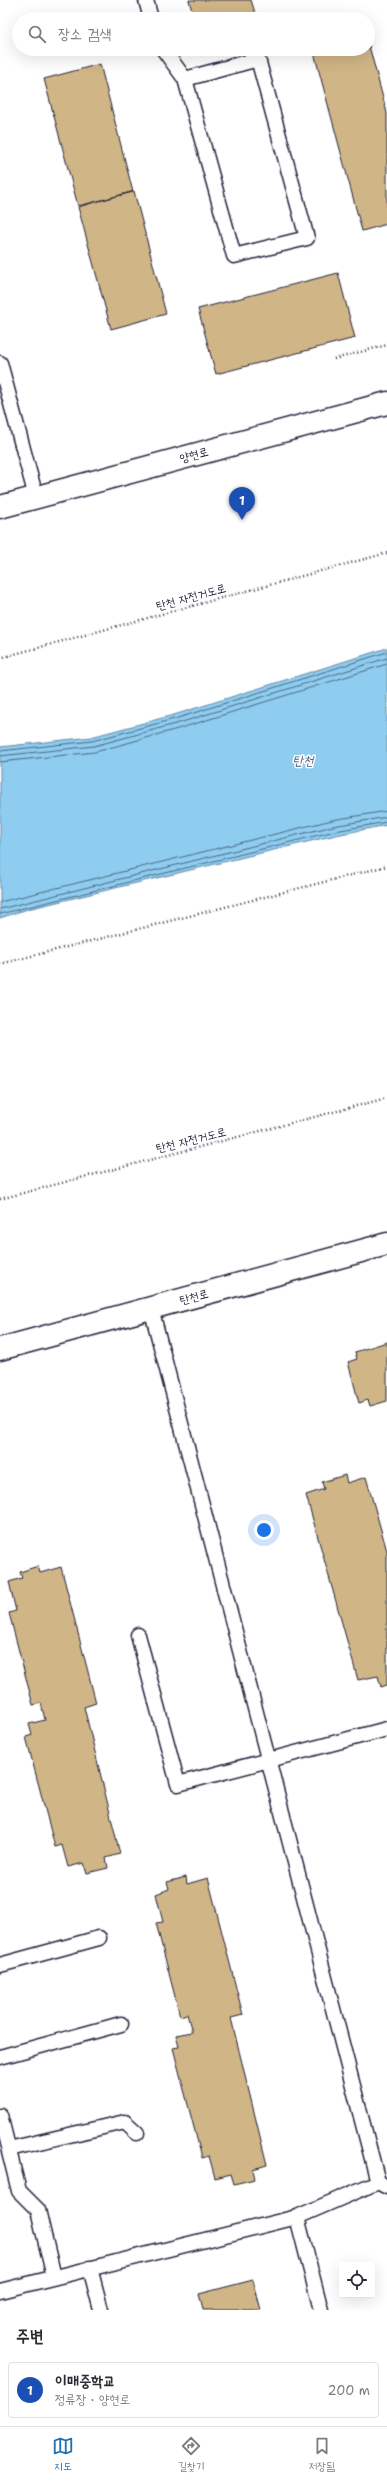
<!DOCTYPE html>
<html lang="ko">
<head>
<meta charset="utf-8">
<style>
  :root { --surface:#fff; --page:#f2f2f3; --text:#2b2b33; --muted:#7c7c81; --line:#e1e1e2; --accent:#1f6fb2 }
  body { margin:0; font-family:"Shantell Sans","Poor Story",sans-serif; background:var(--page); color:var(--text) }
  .controls { position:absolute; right:12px; bottom:12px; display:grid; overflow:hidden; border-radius:4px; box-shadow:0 4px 16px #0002 }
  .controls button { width:36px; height:36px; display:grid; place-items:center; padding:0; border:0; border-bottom:1px solid var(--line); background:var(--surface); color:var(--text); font:20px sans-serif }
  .you { position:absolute; left:264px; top:1530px; width:14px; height:14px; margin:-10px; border:3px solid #fff; border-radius:50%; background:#1a73e8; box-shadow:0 0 0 6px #1a73e833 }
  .badge { display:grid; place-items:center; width:26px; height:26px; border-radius:50%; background:var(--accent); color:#fff; font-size:13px; font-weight:700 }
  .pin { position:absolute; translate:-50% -33px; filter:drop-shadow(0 1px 2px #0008) }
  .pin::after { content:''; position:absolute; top:21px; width:14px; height:12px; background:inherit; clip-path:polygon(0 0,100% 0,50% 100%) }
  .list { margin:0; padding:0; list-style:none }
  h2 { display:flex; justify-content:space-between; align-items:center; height:52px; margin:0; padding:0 16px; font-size:17px }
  h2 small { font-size:13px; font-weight:400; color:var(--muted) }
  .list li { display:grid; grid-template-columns:26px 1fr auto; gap:12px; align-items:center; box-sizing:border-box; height:56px; margin:0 8px 8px; padding:0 8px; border:1px solid var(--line); border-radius:4px }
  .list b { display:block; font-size:15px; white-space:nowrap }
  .list p { margin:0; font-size:13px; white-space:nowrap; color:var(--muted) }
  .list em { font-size:13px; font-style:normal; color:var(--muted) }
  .icon { flex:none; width:22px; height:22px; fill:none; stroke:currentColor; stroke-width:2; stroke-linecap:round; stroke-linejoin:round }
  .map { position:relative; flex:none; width:387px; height:2310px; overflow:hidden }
  .search { position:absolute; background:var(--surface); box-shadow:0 4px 16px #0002; left:12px; right:12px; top:12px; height:44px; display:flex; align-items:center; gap:10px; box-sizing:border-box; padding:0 14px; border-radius:22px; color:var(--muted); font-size:15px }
  .sheet { height:116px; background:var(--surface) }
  nav { display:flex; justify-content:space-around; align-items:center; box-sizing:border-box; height:56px; border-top:1px solid var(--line); background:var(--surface); font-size:11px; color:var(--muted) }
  nav a { display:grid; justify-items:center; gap:2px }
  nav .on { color:var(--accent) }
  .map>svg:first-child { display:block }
  .water { fill:#8ecdef; stroke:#6389a7 }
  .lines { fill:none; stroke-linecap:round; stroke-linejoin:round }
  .shore { stroke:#4d6683; stroke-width:1 }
  .building { fill:#d0b586; stroke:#22223b }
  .service-casing { stroke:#22223b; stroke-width:17 }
  .secondary-casing { stroke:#22223b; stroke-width:25 }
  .path { stroke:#22223b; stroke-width:2.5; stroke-dasharray:1 3; stroke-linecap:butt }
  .service { stroke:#fff; stroke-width:14 }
  .secondary { stroke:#fff; stroke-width:22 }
  .labels { text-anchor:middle; stroke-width:3; stroke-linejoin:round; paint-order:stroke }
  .street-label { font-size:12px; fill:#22223b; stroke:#fff }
  .water-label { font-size:13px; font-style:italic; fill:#485e7a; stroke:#fff }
</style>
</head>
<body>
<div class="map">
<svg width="387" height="2310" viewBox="0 0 387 2310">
  <rect width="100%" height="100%" fill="#fff"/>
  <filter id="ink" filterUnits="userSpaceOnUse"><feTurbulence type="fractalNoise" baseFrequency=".025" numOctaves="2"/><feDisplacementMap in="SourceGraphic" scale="8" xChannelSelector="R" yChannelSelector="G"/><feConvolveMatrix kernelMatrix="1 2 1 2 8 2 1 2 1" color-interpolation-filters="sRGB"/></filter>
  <g filter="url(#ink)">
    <path class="water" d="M387,648v177l-51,10 -308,74 -28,9v-171l91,-10 86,-23z"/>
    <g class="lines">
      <path class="shore" d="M0,751l92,-10 86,-23 209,-66
        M0,756l94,-10 85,-23 208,-65
        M0,762l95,-10 86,-24 206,-64
        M0,902l332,-82 55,-9
        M0,909l333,-83 54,-9
        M0,914l335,-83 52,-9"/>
    </g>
    <path class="building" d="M189,0h62l6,19h-63z
      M368,42l19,71v111l-25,7 -49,-182h55z
      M100,64l33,128 -55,14 -34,-127z
      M134,191l32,123 -55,15 -33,-122z
      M338,273l17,65 -139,36 -18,-65z
      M387,1342v59l-17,5 -2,-6 -9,3 -11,-41 9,-3 -2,-7z
      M345,1475l2,8 19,-6 21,74v134l-6,2 -3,-11 -20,4 -52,-185 18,-6 -2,-7z
      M38,1566l2,7 21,-6 35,136 -12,4 36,147 -14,4 2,10 -21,5 -3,-10 -16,4 -6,-22 -7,2 -29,-110 6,-2 -3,-11 16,-4 -4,-17 -8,2 -24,-92 7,-2 -7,-29 13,-4 -2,-6z
      M186,1877l1,7 21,-6 35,137 -12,3 36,147 -14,4 2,10 -21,5 -3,-10 -16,4 -6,-22 -7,2 -29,-110 6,-1 -3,-12 16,-3 -5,-18 -7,2 -24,-93 7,-1 -7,-28 13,-5 -2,-7z
      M253,2280l8,30h-58l-4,-16z"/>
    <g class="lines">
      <defs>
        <path id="service" d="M146,0l5,19
          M163,49l22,30 49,177 73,-18 -49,-179 -73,20
          M0,363l36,134
          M151,1308l227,874 9,5
          M138,1635l40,149 209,-55
          M0,1965l99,-27
          M0,2057l121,-33
          M0,2115l19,76 19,19 16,67
          M9,2149l116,-27 12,11
          M297,2217l24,93
          M90,2268l11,42
          M0,2291l297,-74 81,-35"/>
        <path id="secondary" d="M0,507l387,-104
          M0,1349l387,-105"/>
      </defs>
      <use href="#service" class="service-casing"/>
      <use href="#secondary" class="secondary-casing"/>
      <path class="path" d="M334,359l53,-14
        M0,658l387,-105
        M0,964l387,-98
        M0,1199l387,-101"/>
      <use href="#service" class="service"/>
      <use href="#secondary" class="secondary"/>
    </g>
  </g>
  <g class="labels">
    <g class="street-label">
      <text transform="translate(194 455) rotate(-15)" y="4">양현로</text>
      <text transform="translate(191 597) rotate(-15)" y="4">탄천 자전거도로</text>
      <text transform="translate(191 1140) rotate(-14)" y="4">탄천 자전거도로</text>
      <text transform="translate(194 1297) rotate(-15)" y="4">탄천로</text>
    </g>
    <g class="water-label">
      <text x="303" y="765">탄천</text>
    </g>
  </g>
</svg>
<div class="controls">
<button><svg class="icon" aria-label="locate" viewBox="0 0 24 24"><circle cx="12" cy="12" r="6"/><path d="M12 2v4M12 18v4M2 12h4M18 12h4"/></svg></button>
</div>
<div class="you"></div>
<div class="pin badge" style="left:242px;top:520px;background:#1a4fb4">1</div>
<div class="search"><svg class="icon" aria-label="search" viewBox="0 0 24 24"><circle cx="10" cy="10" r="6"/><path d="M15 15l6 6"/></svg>장소 검색</div>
</div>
<section class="sheet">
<h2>주변<small></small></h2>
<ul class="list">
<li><span class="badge" style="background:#1a4fb4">1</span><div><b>이매중학교</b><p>정류장 · 양현로</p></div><em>200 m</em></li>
</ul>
</section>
<nav>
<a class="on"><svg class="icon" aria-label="map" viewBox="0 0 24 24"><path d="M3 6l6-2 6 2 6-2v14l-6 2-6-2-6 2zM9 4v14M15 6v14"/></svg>지도</a>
<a><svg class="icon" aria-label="directions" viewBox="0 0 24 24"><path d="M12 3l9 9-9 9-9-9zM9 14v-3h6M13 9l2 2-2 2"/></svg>길찾기</a>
<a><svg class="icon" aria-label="saved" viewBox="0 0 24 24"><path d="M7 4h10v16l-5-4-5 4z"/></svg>저장됨</a>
</nav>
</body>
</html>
